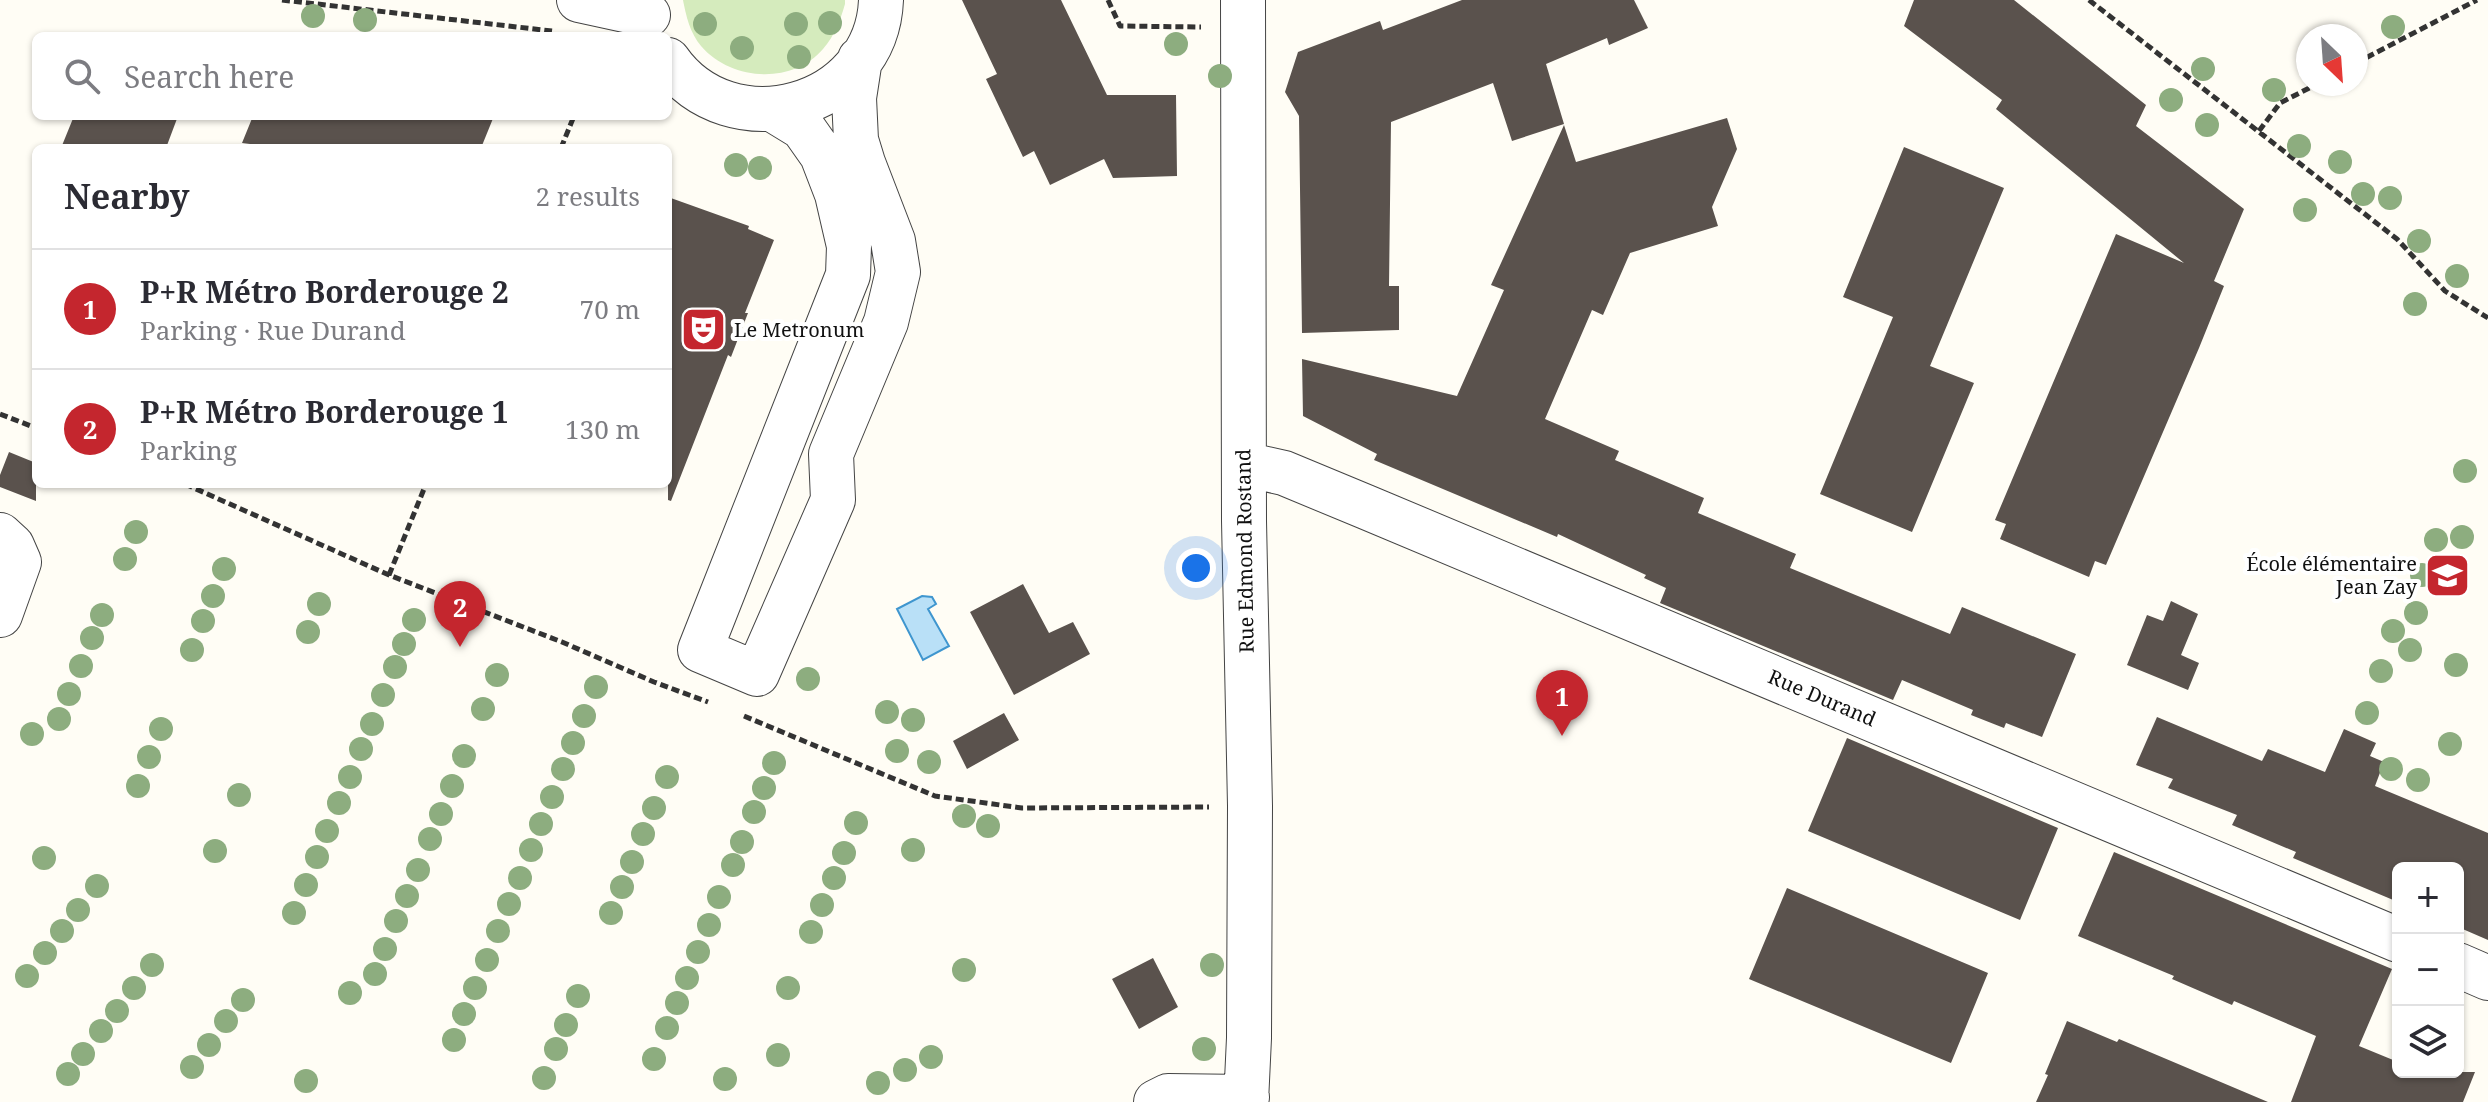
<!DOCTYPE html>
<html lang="en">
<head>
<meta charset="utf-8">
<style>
  :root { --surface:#fff; --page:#f7f7f7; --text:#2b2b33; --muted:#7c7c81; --line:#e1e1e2; --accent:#c4262e }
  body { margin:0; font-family:"Noto Serif",serif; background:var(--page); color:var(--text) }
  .controls { position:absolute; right:24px; bottom:24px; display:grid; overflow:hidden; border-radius:12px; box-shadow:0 2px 6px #0004 }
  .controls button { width:72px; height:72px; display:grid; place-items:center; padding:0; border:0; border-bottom:2px solid var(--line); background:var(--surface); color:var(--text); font:40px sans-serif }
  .compass { position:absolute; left:2296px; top:24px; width:72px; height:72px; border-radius:50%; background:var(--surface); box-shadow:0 2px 6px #0004; rotate:155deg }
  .you { position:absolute; left:1196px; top:568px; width:28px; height:28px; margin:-20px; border:6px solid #fff; border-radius:50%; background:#1a73e8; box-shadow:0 0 0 12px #1a73e833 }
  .badge { display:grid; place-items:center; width:52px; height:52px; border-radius:50%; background:var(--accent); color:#fff; font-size:26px; font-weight:700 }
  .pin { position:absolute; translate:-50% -66px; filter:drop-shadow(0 2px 4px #0008) }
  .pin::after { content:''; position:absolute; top:42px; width:28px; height:24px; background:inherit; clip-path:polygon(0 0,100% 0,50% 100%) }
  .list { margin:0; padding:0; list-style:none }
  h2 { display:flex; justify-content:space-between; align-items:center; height:104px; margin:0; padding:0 32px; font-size:34px }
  h2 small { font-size:26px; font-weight:400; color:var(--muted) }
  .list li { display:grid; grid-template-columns:52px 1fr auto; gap:24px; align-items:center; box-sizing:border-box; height:120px; padding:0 32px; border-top:2px solid var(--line) }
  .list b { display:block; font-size:30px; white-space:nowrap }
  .list p { margin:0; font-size:26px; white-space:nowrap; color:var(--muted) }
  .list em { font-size:26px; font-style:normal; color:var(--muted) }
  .icon { flex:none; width:44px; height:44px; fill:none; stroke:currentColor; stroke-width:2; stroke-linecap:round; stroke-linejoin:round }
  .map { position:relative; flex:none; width:2488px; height:1102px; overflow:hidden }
  .search { position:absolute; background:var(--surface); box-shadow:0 2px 6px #0004; left:32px; top:32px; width:640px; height:88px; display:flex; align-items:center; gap:20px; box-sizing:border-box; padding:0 28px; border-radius:12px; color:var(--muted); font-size:30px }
  .panel { position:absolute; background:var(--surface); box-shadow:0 2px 6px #0004; left:32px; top:144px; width:640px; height:344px; border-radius:12px }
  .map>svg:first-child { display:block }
  .green { fill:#d5ebbd }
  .water { fill:#b9e0f7; stroke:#3f96cf; stroke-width:2 }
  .building { fill:#5a524d }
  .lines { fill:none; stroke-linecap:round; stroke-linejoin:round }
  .minor-casing { stroke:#444; stroke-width:46 }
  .path { stroke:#333; stroke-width:5; stroke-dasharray:8 4; stroke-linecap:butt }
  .minor { stroke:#fff; stroke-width:44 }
  .tree { fill:#8dad7f }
  .labels { text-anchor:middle; stroke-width:8; stroke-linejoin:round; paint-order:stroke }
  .poi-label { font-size:20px; fill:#111; stroke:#fff; text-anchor:start }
  .street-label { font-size:20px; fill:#111; stroke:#fff }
</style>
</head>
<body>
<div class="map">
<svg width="2488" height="1102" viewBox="0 0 2488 1102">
  <rect width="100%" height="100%" fill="#fffdf5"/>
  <path class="green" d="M683,0h162v4c-5,17 -10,31 -22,45 -31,36 -92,32 -122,-3 -11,-13 -15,-30 -18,-46z"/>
  <path class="water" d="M922,596l10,1 4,7 -8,5 21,37 -26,14 -26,-51z"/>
  <path class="building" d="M962,0h99l46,95h69l1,81 -64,2 -9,-19 -54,26 -16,-34 -11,6 -37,-78 11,-5z
    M1462,0h172l14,28 -39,17 -2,-7 -61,26 18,60 -52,17 -19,-58 -102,39 -2,164h10v44l-97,3 -3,-217 -14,-24 13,-40 82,-31 3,9z
    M1914,0h100l132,105 -10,21 108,83 -30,72 10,5 -25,62 -93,217 -11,-4 -6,16 -89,-38 6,-15 -11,-4 121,-286 68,29 -188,-154 6,-9 -98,-74z
    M74,116h104l-12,32h-105z
    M253,116h241l-13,32h-201l-38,-5z
    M1727,118l10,31 -25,58 6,19 -88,27 -27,62 -11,-5 -47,109 74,32 -4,9 89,38 -6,15 98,41 -6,14 160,66 12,-27 114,47 -34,83 -36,-14 -2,5 -33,-13 2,-5 -71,-30 -9,20 -233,-97 6,-15 -22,-10 2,-3 -88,-41 -1,3 -183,-77 3,-6 -74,-38 -1,-57 155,37 47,-106 -13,-5 73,-160 12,37z
    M1904,147l100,41 -74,178 44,17 -62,149 -92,-38 73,-177 -50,-20z
    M668,197l81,29 -1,3 26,11 -29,73h3l-17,44 -3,-2 -57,146 -3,-1z
    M9,452l27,11v38l-36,-14v-12z
    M1023,584l26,49 24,-11 17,32 -76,41 -44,-83z
    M2171,601l27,13 -17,41 18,8 -11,27 -61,-25 20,-50 16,6z
    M1004,713l15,27 -52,29 -14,-28z
    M2157,717l105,44 6,-12 57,23 19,-43 32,14 -6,13 14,6 -9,24 113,47v107l-30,-13v-59h-60v34l-105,-44 3,-6 -64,-27 5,-10 -69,-27 5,-9 -37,-14z
    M1847,738l211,90 -38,92 -212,-89z
    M2114,852l278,117 -33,77 39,16v10h77l-12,30h-172l25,-66 -82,-35 -2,4 -60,-26 2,-3 -96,-40z
    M1787,888l201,85 -37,90 -202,-84z
    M1153,958l25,49 -39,22 -27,-50z
    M2067,1021l50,21 2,-3 149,63h-232l12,-27 -3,-1z"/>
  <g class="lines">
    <defs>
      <path id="minor" d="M579,0l69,15
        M1243,0l1,521 6,285 -1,232 -3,64
        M668,60c62,89 209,49 213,-60
        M772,109l31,19 19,27 15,39 12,52 -1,29 -148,375 57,24 76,-174 -2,-46 55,-132 12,-50 -5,-31 -30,-78 -7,-23 -2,-42 6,-39
        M1244,464l40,9 82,34 1032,433
        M0,535l12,11 7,16 -19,53
        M2458,965l30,13
        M1156,1102l12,-6 79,1"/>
    </defs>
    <use href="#minor" class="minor-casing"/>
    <path class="path" d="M282,0l270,31
      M1108,0l12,26 81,1
      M2089,0l308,239 48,52 43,27
      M2356,63l121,-63
      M2259,131l21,-28 37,-19
      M561,148l13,-32
      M0,414l36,14
      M185,484l204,91 173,67 92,40 54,20
      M389,575l37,-91
      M744,716l191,80 87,12 187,-1"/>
    <use href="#minor" class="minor"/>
  </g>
  <g class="tree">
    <circle cx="313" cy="16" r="12"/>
    <circle cx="365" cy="20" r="12"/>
    <circle cx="830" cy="23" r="12"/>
    <circle cx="705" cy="24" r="12"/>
    <circle cx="796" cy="24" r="12"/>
    <circle cx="2393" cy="27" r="12"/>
    <circle cx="1176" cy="44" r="12"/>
    <circle cx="742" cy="48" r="12"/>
    <circle cx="799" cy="57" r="12"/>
    <circle cx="2203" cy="69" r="12"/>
    <circle cx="1220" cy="76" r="12"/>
    <circle cx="2274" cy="90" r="12"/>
    <circle cx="2171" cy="100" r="12"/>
    <circle cx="2207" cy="125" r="12"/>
    <circle cx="2299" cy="146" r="12"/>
    <circle cx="2340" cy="162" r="12"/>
    <circle cx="736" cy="165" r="12"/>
    <circle cx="760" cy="168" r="12"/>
    <circle cx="2363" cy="194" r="12"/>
    <circle cx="2390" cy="198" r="12"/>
    <circle cx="2305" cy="210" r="12"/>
    <circle cx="2419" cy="241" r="12"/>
    <circle cx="2457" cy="276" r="12"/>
    <circle cx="2415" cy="304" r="12"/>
    <circle cx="2465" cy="471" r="12"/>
    <circle cx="136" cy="532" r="12"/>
    <circle cx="2462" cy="537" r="12"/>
    <circle cx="2436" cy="540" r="12"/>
    <circle cx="125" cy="559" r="12"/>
    <circle cx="224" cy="569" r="12"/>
    <circle cx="2422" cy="575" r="12"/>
    <circle cx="213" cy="596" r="12"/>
    <circle cx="319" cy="604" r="12"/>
    <circle cx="2416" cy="613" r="12"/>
    <circle cx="102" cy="615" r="12"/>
    <circle cx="414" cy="620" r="12"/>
    <circle cx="203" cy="621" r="12"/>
    <circle cx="2393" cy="631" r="12"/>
    <circle cx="308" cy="632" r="12"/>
    <circle cx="92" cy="638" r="12"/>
    <circle cx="404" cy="644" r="12"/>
    <circle cx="192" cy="650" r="12"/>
    <circle cx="2410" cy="650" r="12"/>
    <circle cx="2456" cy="665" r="12"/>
    <circle cx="81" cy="666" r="12"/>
    <circle cx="395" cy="667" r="12"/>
    <circle cx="2381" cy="671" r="12"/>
    <circle cx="497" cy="675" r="12"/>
    <circle cx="808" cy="679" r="12"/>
    <circle cx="596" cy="687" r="12"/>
    <circle cx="69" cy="694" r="12"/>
    <circle cx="383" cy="695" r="12"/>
    <circle cx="483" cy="709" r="12"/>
    <circle cx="887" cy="712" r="12"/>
    <circle cx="2367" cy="713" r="12"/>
    <circle cx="584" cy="716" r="12"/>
    <circle cx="59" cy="719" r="12"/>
    <circle cx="913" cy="720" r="12"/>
    <circle cx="372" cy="724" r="12"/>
    <circle cx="161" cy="729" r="12"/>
    <circle cx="32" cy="734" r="12"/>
    <circle cx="573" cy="743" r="12"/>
    <circle cx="2450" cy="744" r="12"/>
    <circle cx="361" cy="749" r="12"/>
    <circle cx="897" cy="751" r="12"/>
    <circle cx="464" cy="756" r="12"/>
    <circle cx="149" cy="757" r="12"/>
    <circle cx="929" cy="762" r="12"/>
    <circle cx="774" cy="763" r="12"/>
    <circle cx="563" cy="769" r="12"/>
    <circle cx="2391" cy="769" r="12"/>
    <circle cx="350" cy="777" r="12"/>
    <circle cx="667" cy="777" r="12"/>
    <circle cx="2418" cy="780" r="12"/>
    <circle cx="138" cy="786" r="12"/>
    <circle cx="452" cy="786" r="12"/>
    <circle cx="764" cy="788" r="12"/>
    <circle cx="239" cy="795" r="12"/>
    <circle cx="552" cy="797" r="12"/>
    <circle cx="339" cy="803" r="12"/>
    <circle cx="654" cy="808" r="12"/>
    <circle cx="754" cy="812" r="12"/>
    <circle cx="441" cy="814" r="12"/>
    <circle cx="964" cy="816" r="12"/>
    <circle cx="856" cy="823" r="12"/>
    <circle cx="541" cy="824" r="12"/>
    <circle cx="988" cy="826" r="12"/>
    <circle cx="327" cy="831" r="12"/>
    <circle cx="643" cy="834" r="12"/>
    <circle cx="430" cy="839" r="12"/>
    <circle cx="742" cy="842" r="12"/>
    <circle cx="531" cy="850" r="12"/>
    <circle cx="913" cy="850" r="12"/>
    <circle cx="215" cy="851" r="12"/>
    <circle cx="844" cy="853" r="12"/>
    <circle cx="317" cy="857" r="12"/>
    <circle cx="44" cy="858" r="12"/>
    <circle cx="632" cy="862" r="12"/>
    <circle cx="733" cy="865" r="12"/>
    <circle cx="418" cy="870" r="12"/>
    <circle cx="520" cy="878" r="12"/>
    <circle cx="834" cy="878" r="12"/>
    <circle cx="306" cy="885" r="12"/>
    <circle cx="97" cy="886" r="12"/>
    <circle cx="622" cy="887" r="12"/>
    <circle cx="407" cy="896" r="12"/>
    <circle cx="719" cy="897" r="12"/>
    <circle cx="509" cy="904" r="12"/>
    <circle cx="822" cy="905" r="12"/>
    <circle cx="78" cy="910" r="12"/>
    <circle cx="294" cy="913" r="12"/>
    <circle cx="611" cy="913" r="12"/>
    <circle cx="396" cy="921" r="12"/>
    <circle cx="709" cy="925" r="12"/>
    <circle cx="62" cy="931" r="12"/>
    <circle cx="498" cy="931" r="12"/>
    <circle cx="811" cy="932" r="12"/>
    <circle cx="385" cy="949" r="12"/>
    <circle cx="698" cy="952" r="12"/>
    <circle cx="45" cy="953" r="12"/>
    <circle cx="487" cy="960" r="12"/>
    <circle cx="152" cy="965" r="12"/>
    <circle cx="1212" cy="965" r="12"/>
    <circle cx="964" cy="970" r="12"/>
    <circle cx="375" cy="974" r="12"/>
    <circle cx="27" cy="976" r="12"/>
    <circle cx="687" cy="978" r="12"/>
    <circle cx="134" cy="988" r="12"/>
    <circle cx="475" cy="988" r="12"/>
    <circle cx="788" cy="988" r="12"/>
    <circle cx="350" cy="993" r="12"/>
    <circle cx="578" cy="996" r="12"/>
    <circle cx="243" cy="1000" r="12"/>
    <circle cx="677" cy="1003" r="12"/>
    <circle cx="117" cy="1011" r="12"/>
    <circle cx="464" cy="1014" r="12"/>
    <circle cx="226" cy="1021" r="12"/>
    <circle cx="566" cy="1025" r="12"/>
    <circle cx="667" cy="1028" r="12"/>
    <circle cx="101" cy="1031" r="12"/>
    <circle cx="454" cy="1040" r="12"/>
    <circle cx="209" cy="1045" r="12"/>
    <circle cx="556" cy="1049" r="12"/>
    <circle cx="1204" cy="1049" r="12"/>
    <circle cx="83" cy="1054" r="12"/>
    <circle cx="778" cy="1055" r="12"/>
    <circle cx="931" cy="1057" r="12"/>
    <circle cx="654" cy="1059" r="12"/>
    <circle cx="192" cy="1067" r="12"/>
    <circle cx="905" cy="1070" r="12"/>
    <circle cx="68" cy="1074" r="12"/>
    <circle cx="544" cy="1078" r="12"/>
    <circle cx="725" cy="1079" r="12"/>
    <circle cx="306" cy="1081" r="12"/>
    <circle cx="878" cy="1083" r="12"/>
  </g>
  <defs>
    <symbol id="theatre-square" viewBox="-11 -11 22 22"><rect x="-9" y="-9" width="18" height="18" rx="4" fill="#c4262e" stroke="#fff"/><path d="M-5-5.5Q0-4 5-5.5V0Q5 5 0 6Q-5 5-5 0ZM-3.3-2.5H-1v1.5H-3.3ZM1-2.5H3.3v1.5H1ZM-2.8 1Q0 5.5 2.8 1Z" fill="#fff"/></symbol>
    <symbol id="school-square" viewBox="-11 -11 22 22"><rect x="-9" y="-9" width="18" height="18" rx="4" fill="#c4262e" stroke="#fff"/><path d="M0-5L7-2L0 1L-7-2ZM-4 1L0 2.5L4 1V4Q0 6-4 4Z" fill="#fff"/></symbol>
  </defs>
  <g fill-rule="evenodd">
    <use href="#theatre-square" x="678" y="304" width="51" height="51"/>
    <use href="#school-square" x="2422" y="550" width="51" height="51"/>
  </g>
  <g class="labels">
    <g class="poi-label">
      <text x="734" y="337">Le Metronum</text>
      <text x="2417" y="571" text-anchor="end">École élémentaire<tspan x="2417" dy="23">Jean Zay</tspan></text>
    </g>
    <g class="street-label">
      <text transform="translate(1245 551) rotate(-91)" y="7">Rue Edmond Rostand</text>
      <text transform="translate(1822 698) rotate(23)" y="7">Rue Durand</text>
    </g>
  </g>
</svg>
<div class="controls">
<button>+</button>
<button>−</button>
<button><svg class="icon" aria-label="layers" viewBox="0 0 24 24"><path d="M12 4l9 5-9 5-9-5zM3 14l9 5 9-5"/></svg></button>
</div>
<svg class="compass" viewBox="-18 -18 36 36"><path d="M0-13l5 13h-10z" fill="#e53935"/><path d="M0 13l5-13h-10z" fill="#7c7c81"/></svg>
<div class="you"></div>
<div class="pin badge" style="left:1562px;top:736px">1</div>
<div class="pin badge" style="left:460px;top:647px">2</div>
<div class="search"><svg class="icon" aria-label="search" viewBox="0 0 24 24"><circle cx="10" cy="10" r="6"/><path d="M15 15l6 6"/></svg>Search here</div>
<section class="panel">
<h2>Nearby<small>2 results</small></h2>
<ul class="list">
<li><span class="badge">1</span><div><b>P+R Métro Borderouge 2</b><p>Parking · Rue Durand</p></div><em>70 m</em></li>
<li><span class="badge">2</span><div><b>P+R Métro Borderouge 1</b><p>Parking</p></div><em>130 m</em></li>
</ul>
</section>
</div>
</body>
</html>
